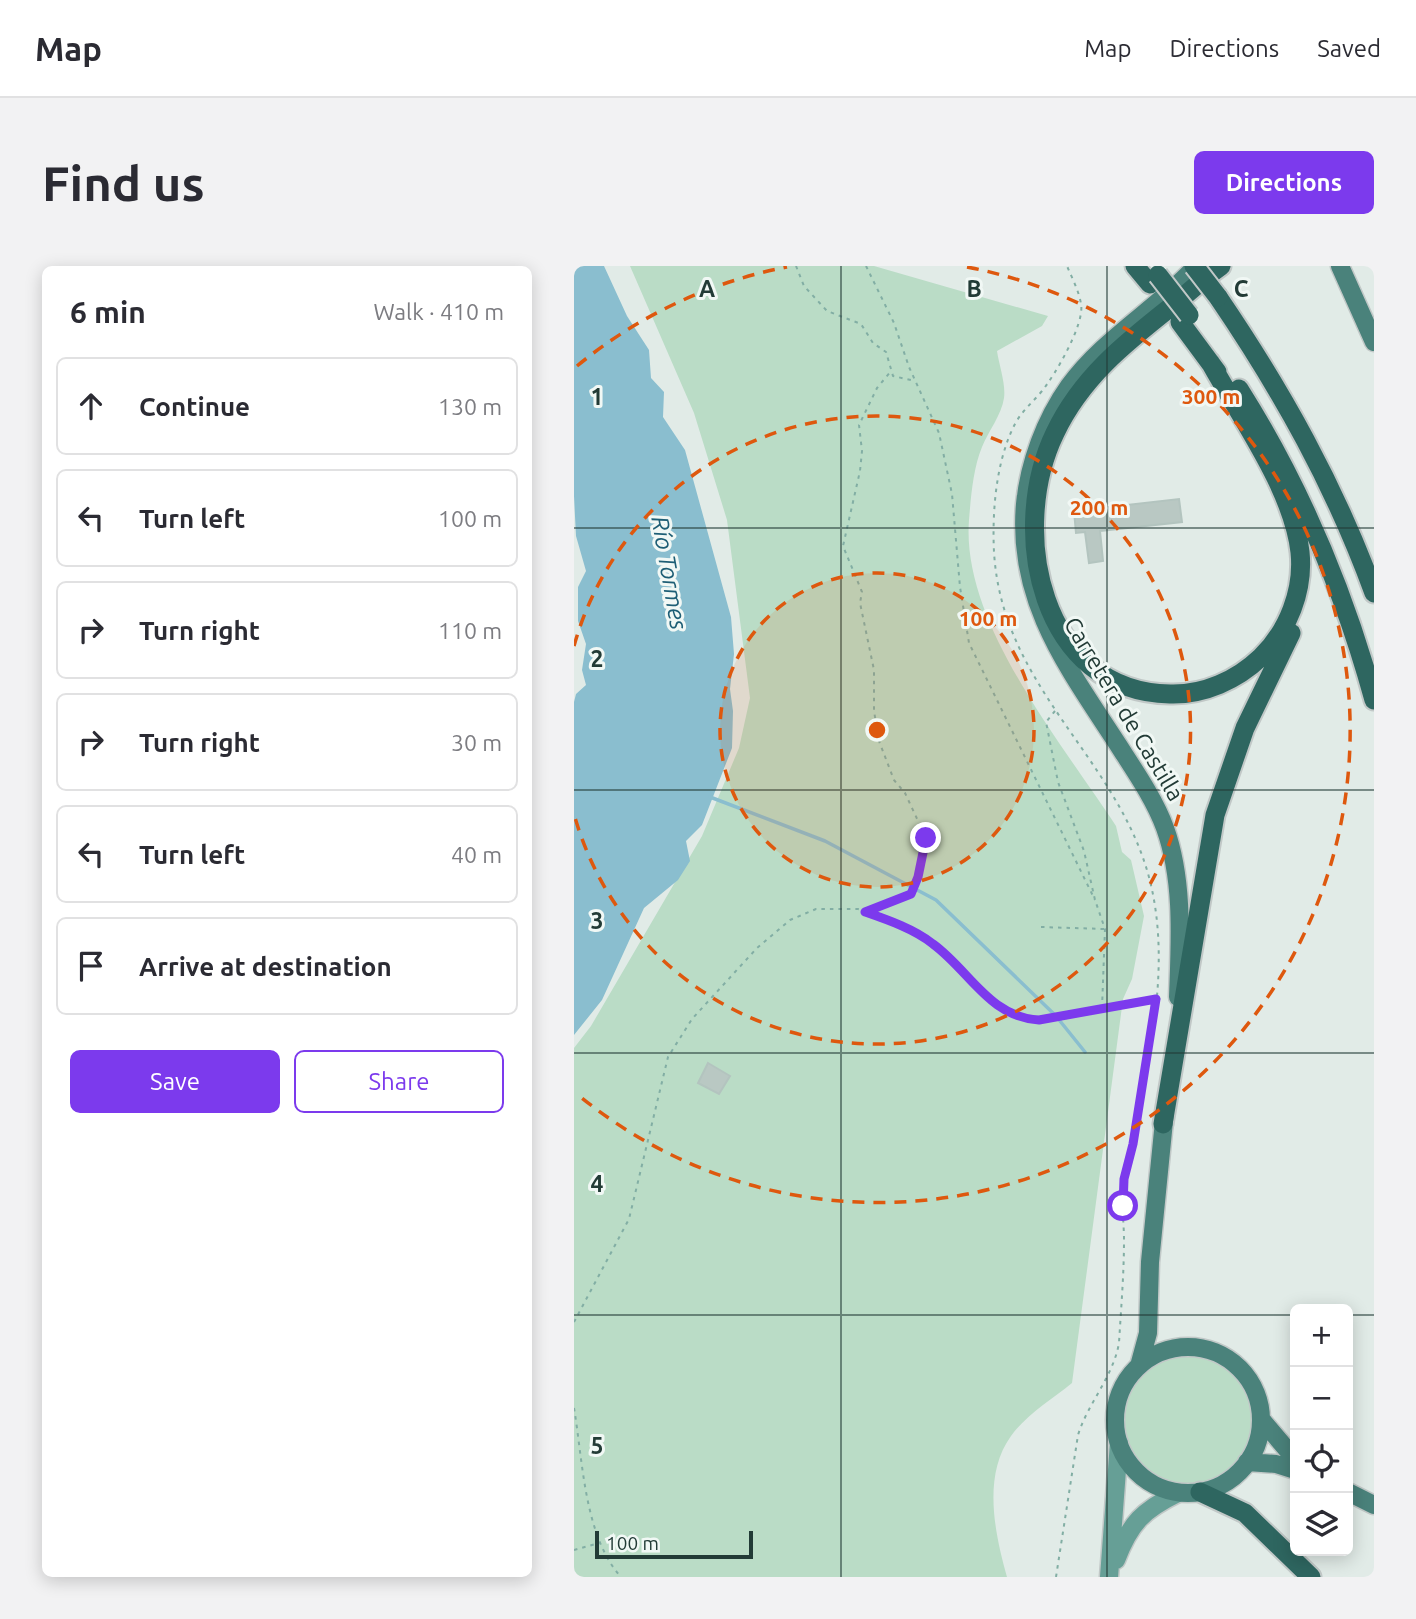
<!DOCTYPE html>
<html lang="en">
<head>
<meta charset="utf-8">
<style>
  :root { --surface:#fff; --page:#f2f2f3; --text:#2b2b33; --muted:#7c7c81; --line:#e1e1e2; --accent:#7c3aed }
  body { margin:0; font-family:Ubuntu,sans-serif; background:var(--page); color:var(--text) }
  .controls { position:absolute; right:21px; bottom:21px; display:grid; overflow:hidden; border-radius:10px; box-shadow:0 4px 18px #0003 }
  .controls button { width:63px; height:63px; display:grid; place-items:center; padding:0; border:0; border-bottom:2px solid var(--line); background:var(--surface); color:var(--text); font:35px sans-serif }
  .scale { position:absolute; left:21px; bottom:18px; width:158px; box-sizing:border-box; padding-left:7px; border:4px solid #223b36; border-top:0; font-size:19px; line-height:24px; white-space:nowrap; color:#223b36; -webkit-text-stroke:5px #f1f8f5; paint-order:stroke }
  .stop { position:absolute; width:21px; height:21px; margin:-16px; border:5px solid #7c3aed; border-radius:50%; background:#fff }
  .stop.end { background:#7c3aed; border-color:#fff; box-shadow:0 2px 7px #0008 }
  .list { margin:0; padding:0; list-style:none }
  h2 { display:flex; justify-content:space-between; align-items:center; height:91px; margin:0; padding:0 28px; font-size:30px }
  h2 small { font-size:23px; font-weight:400; color:var(--muted) }
  .list li { display:grid; grid-template-columns:46px 1fr auto; gap:21px; align-items:center; box-sizing:border-box; height:98px; margin:0 14px 14px; padding:0 14px; border:2px solid var(--line); border-radius:10px }
  .list b { display:block; font-size:26px; white-space:nowrap }
  .list em { font-size:23px; font-style:normal; color:var(--muted) }
  .actions { display:flex; gap:14px; padding:21px 28px }
  .actions a { flex:1; padding:16px 0; border:2px solid var(--accent); border-radius:10px; text-align:center; font-size:24px; color:var(--accent) }
  .actions .main { background:var(--accent); color:#fff }
  .icon { flex:none; width:38px; height:38px; fill:none; stroke:currentColor; stroke-width:2; stroke-linecap:round; stroke-linejoin:round }
  .map { position:relative; flex:none; width:800px; height:1311px; overflow:hidden; border-radius:10px }
  header { display:flex; align-items:center; gap:42px; box-sizing:border-box; height:98px; padding:0 35px; background:var(--surface); border-bottom:2px solid var(--line) }
  header strong { font-size:33px }
  nav { display:flex; gap:38px; margin-inline-start:auto; font-size:24px }
  .intro { display:flex; align-items:center; justify-content:space-between; box-sizing:border-box; height:168px; padding:0 42px }
  h1 { margin:0; font-size:49px }
  .button { padding:18px 32px; border-radius:10px; background:var(--accent); color:#fff; font-size:24px; font-weight:700 }
  main { display:flex; gap:42px; padding:0 42px }
  aside { flex:1; background:var(--surface); border-radius:10px; box-shadow:0 4px 18px #0003 }
  .map>svg:first-child { display:block }
  .green { fill:#badcc6 }
  .water { fill:#8abecf }
  .lines { fill:none; stroke-linecap:round; stroke-linejoin:round }
  .stream { stroke:#8abecf; stroke-width:3.5 }
  .building { fill:#b9c8c3; stroke:#b3c4bf; stroke-width:2 }
  .primary-casing { stroke:#c1c8c7; stroke-width:21 }
  .trunk-casing { stroke:#c1c8c7; stroke-width:21 }
  .motorway-casing { stroke:#c1c8c7; stroke-width:23 }
  .path { stroke:#82aea4; stroke-width:2; stroke-dasharray:3.5 5; stroke-linecap:butt }
  .primary { stroke:#669f96; stroke-width:18 }
  .trunk { stroke:#4a827b; stroke-width:18 }
  .motorway { stroke:#2e6660; stroke-width:19 }
  .motorway-bridge-casing { stroke:#c1c8c7; stroke-width:23; stroke-linecap:butt }
  .motorway-bridge { stroke:#2e6660; stroke-width:19 }
  .route { stroke:#7c3aed; stroke-width:9 }
  .grid { fill:none; stroke:#223b36; stroke-width:2; stroke-opacity:0.55 }
  .ring { fill:none; stroke:#de580e; stroke-width:3.5; stroke-dasharray:12 9 }
  .labels { text-anchor:middle; stroke-width:6; stroke-linejoin:round; paint-order:stroke }
  .street-label { font-size:23px; fill:#223b36; stroke:#f1f8f5 }
  .water-label { font-size:24px; font-style:italic; fill:#1d5e75; stroke:#f1f8f5 }
  .grid-label { font-size:23px; text-anchor:middle; font-weight:bold; fill:#223b36; stroke:#f1f8f5; stroke-width:6; stroke-linejoin:round; paint-order:stroke }
  .centre { fill:#de580e; stroke:#f1f8f5; stroke-width:3.5 }
  .ring-label { font-size:21px; text-anchor:middle; font-weight:bold; fill:#de580e; stroke:#f1f8f5; stroke-width:6; stroke-linejoin:round; paint-order:stroke }
</style>
</head>
<body>
<header>
<strong>Map</strong>
<nav><a>Map</a><a>Directions</a><a>Saved</a></nav>
</header>
<div class="intro"><h1>Find us</h1><a class="button">Directions</a></div>
<main>
<aside>
<h2>6 min<small>Walk · 410 m</small></h2>
<ul class="list">
<li><svg class="icon" aria-label="ahead" viewBox="0 0 24 24"><path d="M12 20V5M6 11l6-6 6 6"/></svg><div><b>Continue</b></div><em>130 m</em></li>
<li><svg class="icon" aria-label="left" viewBox="0 0 24 24"><path d="M17 20v-9H6M10 6l-5 5 5 5"/></svg><div><b>Turn left</b></div><em>100 m</em></li>
<li><svg class="icon" aria-label="right" viewBox="0 0 24 24"><path d="M7 20v-9h11M14 6l5 5-5 5"/></svg><div><b>Turn right</b></div><em>110 m</em></li>
<li><svg class="icon" aria-label="right" viewBox="0 0 24 24"><path d="M7 20v-9h11M14 6l5 5-5 5"/></svg><div><b>Turn right</b></div><em>30 m</em></li>
<li><svg class="icon" aria-label="left" viewBox="0 0 24 24"><path d="M17 20v-9H6M10 6l-5 5 5 5"/></svg><div><b>Turn left</b></div><em>40 m</em></li>
<li><svg class="icon" aria-label="arrive" viewBox="0 0 24 24"><path d="M6 21V4h12l-3 4 3 4H6"/></svg><div><b>Arrive at destination</b></div></li>
</ul>
<div class="actions"><a class="main">Save</a><a>Share</a></div>
</aside>
<div class="map">
<svg width="800" height="1311" viewBox="0 0 800 1311">
  <rect width="100%" height="100%" fill="#e1ebe7"/>
  <path class="green" d="M56,0h244l174,50 -6,10 -45,25c2,14 9,33 7,47 -2,16 -16,34 -22,49 -9,22 -11,49 -13,73 -8,103 93,223 147,306l6,26 9,8 13,56 -12,63 -9,20 -51,384c-21,17 -46,32 -61,53 -29,40 -16,98 -4,141h-433v-529l17,-22 111,-190 37,-88 11,-50 -23,-178 -33,-107z
    M548 1155a66 66 0 1 1 132 0a66 66 0 1 1-132 0Z"/>
  <path class="water" d="M0,0h30l23,50 22,34 2,28 13,14 -1,25 22,33 46,167 3,37 -4,35 3,22 -1,37 -30,77 -16,16 4,20 -12,19 -34,28 -42,92 -28,35v-333l2,-8 10,-9 -4,-15 4,-26 -8,-23v-34l8,-16 -10,-35 -2,-40z"/>
  <g class="lines">
    <path class="stream" d="M136,531l115,44 111,59 119,115
      M486,755l25,31"/>
  </g>
  <path class="building" d="M605,233l3,23 -82,9 3,30 -14,2 -4,-31 -9,1 -2,-22z
    M134,797l22,13 -11,18 -21,-11z"/>
  <g class="lines">
    <defs>
      <path id="primary" d="M542,1294c14,-37 27,-50 62,-67
        M535,1311l10,-134"/>
      <path id="trunk" d="M766,0l34,76
        M604,731c2,-56 6,-116 -13,-169 -9,-25 -26,-51 -41,-74 -51,-80 -108,-149 -99,-250 4,-41 20,-84 44,-118 35,-48 88,-77 127,-120
        M541 1154a73 73 0 1 1 146 0a73 73 0 1 1-146 0Z
        M565,1100l9,-33 2,-71 15,-151
        M687,1153l34,40
        M673,1196l29,2 19,6
        M774,1226l26,13"/>
      <path id="motorway" d="M561,0l15,18
        M644,31c64,94 117,189 156,296
        M606,56l37,50
        M636,96c30,55 83,127 90,190 4,38 -12,79 -39,105 -24,23 -57,38 -91,37 -130,-2 -162,-164 -115,-261 26,-55 70,-90 117,-127 16,-13 32,-28 49,-40
        M665,123c60,95 105,202 135,311
        M589,858l52,-309 30,-87 46,-95
        M626,1226l45,21 66,64"/>
    </defs>
    <use href="#primary" class="primary-casing"/>
    <use href="#trunk" class="trunk-casing"/>
    <use href="#motorway" class="motorway-casing"/>
    <path class="path" d="M222,0l8,20 23,25 34,13 12,19 13,9 7,24 22,5
      M292,0l28,57 15,44 30,66 13,61 8,93 9,56 126,257
      M481,445l-9,11 12,60 26,69 11,49 10,29 -3,79
      M292,645l45,-17 7,-17 8,-39 -21,-45 -11,-13 -15,-39 -5,-30v-41l-14,-67 2,-11 -19,-46 17,-75 2,-20 -3,-26 18,-37 15,-18
      M467,661l63,2
      M0,1056l55,-103 39,-162 24,-38 65,-71 33,-28 26,-11h42l21,8 54,26 68,67 20,9 36,-1 106,-20
      M0,1142c9,53 10,128 47,169
      M0,1284l25,-7
      M482,1311l22,-142c10,-32 35,-58 41,-92 2,-34 5,-69 5,-103 0,-21 -4,-43 0,-63 19,-96 50,-199 26,-296 -31,-123 -148,-192 -156,-329 -2,-41 2,-93 22,-130 7,-12 17,-20 26,-31 13,-16 43,-67 39,-87 -2,-13 -9,-26 -14,-38"/>
    <use href="#primary" class="primary"/>
    <use href="#trunk" class="trunk"/>
    <use href="#motorway" class="motorway"/>
    <defs>
      <path id="motorway-bridge" d="M620,0l24,31
        M584,9l31,40"/>
    </defs>
    <use href="#motorway-bridge" class="motorway-bridge-casing"/>
    <use href="#motorway-bridge" class="motorway-bridge"/>
  </g>
  <g class="lines">
    <path class="route" d="M352,572l-8,39 -7,17 -46,18c23,8 49,17 68,32 37,27 56,73 106,76l117,-21 -23,145 -9,35 -1,27"/>
  </g>
  <path class="grid" d="M267,0v1311M533,0v1311M0,262h800M0,524h800M0,787h800M0,1049h721M774,1049h26"/>
  <circle cx="303" cy="464" r="157" fill="#de580e" fill-opacity=".12"/>
  <g class="ring">
    <circle cx="303" cy="464" r="157"/>
    <path d="M0 380A314 314 0 1 1 0 548"/>
    <path d="M3 100A472 472 0 0 1 213 1M393 1A472 472 0 1 1 3 828"/>
  </g>
  <g class="labels">
    <g class="street-label">
      <text transform="translate(550 443) rotate(59)" y="8">Carretera de Castilla</text>
    </g>
    <g class="water-label">
      <text transform="translate(95 307) rotate(80)" y="8">Río Tormes</text>
    </g>
  </g>
  <g class="grid-label">
    <text x="133" y="31">A</text>
    <text x="400" y="31">B</text>
    <text x="667" y="31">C</text>
    <text x="23" y="139">1</text>
    <text x="23" y="401">2</text>
    <text x="23" y="663">3</text>
    <text x="23" y="926">4</text>
    <text x="23" y="1188">5</text>
  </g>
  <circle cx="303" cy="464" r="10" class="centre"/>
  <g class="ring-label">
    <text x="637" y="138">300 m</text>
    <text x="525" y="249">200 m</text>
    <text x="414" y="360">100 m</text>
  </g>
</svg>
<div class="controls">
<button>+</button>
<button>−</button>
<button><svg class="icon" aria-label="locate" viewBox="0 0 24 24"><circle cx="12" cy="12" r="6"/><path d="M12 2v4M12 18v4M2 12h4M18 12h4"/></svg></button>
<button><svg class="icon" aria-label="layers" viewBox="0 0 24 24"><path d="M12 4l9 5-9 5-9-5zM3 14l9 5 9-5"/></svg></button>
</div>
<div class="scale">100 m</div>
<div class="stop" style="left:549px;top:940px"></div>
<div class="stop end" style="left:352px;top:572px"></div>
</div>
</main>
</body>
</html>
